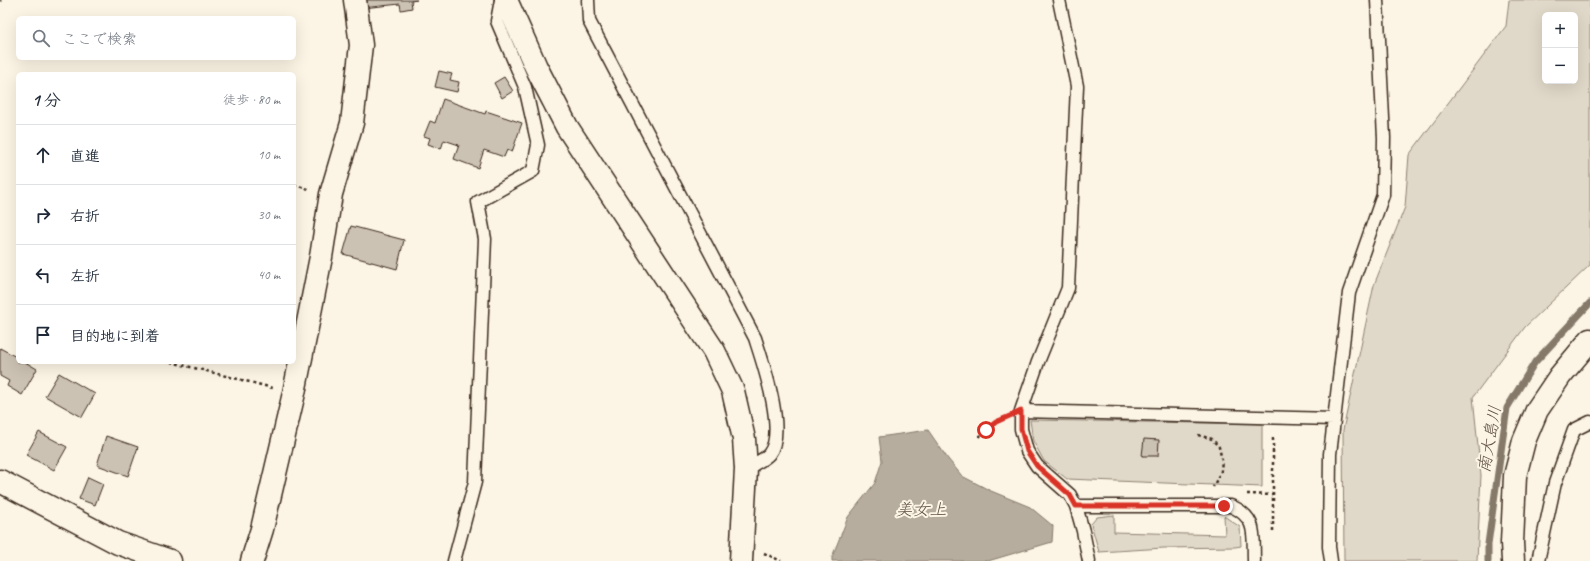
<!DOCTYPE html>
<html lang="ja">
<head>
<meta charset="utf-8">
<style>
  :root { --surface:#fff; --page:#f2f2f3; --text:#1f2937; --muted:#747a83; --line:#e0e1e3 }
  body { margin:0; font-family:Caveat,"Klee One",sans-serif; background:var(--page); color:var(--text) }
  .controls { position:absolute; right:12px; top:12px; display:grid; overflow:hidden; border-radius:6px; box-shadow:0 4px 16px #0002 }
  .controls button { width:36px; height:36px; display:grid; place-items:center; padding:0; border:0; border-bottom:1px solid var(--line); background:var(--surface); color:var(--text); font:20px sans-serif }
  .stop { position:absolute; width:12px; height:12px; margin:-9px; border:3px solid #d93025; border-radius:50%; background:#fff }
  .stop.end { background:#d93025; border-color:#fff; box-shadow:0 1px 4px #0008 }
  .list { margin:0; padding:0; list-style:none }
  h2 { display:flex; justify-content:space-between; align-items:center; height:52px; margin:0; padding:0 16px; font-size:17px }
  h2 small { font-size:13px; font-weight:400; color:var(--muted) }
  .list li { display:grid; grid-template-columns:26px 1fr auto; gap:12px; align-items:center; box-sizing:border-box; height:60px; padding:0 16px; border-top:1px solid var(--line) }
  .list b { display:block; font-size:15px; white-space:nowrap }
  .list em { font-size:13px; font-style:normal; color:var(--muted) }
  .icon { flex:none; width:22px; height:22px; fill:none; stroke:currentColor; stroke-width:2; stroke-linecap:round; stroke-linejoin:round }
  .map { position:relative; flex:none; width:1590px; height:561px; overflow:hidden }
  .search { position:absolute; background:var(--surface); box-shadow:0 4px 16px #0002; left:16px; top:16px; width:280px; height:44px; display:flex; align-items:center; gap:10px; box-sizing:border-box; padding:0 14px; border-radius:6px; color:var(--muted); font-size:15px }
  .panel { position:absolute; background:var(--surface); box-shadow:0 4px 16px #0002; left:16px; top:72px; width:280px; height:292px; border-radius:6px }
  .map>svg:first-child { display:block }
  .green { fill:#e0d8c8; stroke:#8e8173; fill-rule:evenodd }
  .water { fill:#b7ad9e; stroke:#85796b }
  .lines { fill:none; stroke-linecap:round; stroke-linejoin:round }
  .stream { stroke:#85796b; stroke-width:7 }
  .building { fill:#ccc2b3; stroke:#3b2a1e }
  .lane-casing { stroke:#3b2a1e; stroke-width:15 }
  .street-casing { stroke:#3b2a1e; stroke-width:25 }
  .secondary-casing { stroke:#3b2a1e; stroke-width:25 }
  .path { stroke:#3b2a1e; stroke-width:2.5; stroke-dasharray:3 3; stroke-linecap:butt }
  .lane { stroke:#fcf5e5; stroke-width:12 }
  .street { stroke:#fcf5e5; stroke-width:22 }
  .secondary { stroke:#fcf5e5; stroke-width:22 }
  .route { stroke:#d93025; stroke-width:5 }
  .labels { text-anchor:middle; stroke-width:4; stroke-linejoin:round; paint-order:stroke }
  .water-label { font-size:17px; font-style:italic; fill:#605144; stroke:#fcf5e5 }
</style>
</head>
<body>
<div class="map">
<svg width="1590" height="561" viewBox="0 0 1590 561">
  <rect width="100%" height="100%" fill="#fcf5e5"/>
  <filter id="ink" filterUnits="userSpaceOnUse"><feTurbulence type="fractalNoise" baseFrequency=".025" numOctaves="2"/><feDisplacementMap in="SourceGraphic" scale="8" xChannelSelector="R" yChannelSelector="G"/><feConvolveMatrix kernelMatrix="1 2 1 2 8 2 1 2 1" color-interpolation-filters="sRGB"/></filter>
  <g filter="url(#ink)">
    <path class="green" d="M1509,0h81v265l-65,62 -52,70 8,78 -4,86h-133l-1,-131 31,-145 31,-78 4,-52 97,-129zM1545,15h30v66h-30z
      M1030,420l232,4v63l-195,-8 -23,-18 -11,-20z
      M1114,515v17l111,3 -1,-19 16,11 1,19 -6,1 -71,1 -65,4 -8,-28 6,-7z"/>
    <path class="water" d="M928,430l20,29 14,17 29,15 39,16 23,19 -1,16 -64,19h-156v-4l16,-40 27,-34 7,-22 -3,-24z"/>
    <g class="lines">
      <path class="stream" d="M1488,561v-17l19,-136 28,-46 55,-59"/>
    </g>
    <path class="building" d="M362,0h55l-6,1 1,7 -11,2 -1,-6 -37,4z
      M439,71l13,3 -2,6 9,2 -2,10 -22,-5z
      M504,77l9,14 -11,7 -8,-15z
      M443,99l42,15 1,-3 36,12 -10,29 -5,-2 -3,7 -20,-7 -6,18 -24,-9 5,-14 -15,-5 -3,9 -13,-5 2,-6 -6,-2 6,-15 5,2z
      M351,226l53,14 -7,29 -54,-15z
      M0,348l18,10v4h7l12,7 -15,26 -15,-9 2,-5 -9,-5z
      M59,373l36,21 -13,23 -37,-21z
      M39,432l28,15 -13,23 -28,-15z
      M106,436l32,11 -10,29 -31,-11z
      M1144,439l15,1 -1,16h-16z
      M88,477l15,7 -8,21 -16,-6z"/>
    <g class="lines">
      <defs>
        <path id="lane" d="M588,0l1,21 166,317c8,25 32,94 14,116 -5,6 -16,10 -23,15
          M1059,0l18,86 -9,202 -30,74 -17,49 313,8
          M1021,411v18l6,22 10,15 33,29 6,11 7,25 6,30
          M1076,506h155c27,12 22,29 23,55
          M454,561l21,-79 10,-243 -7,-37 55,-31 5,-26 -13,-58 -28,-66 4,-21
          M1331,561l-2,-14 1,-93 19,-161 34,-98 1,-57 -7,-138
          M1538,561l17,-78 19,-53 16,-8"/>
        <path id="street" d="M0,481l118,62 52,18
          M252,561l10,-32 32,-136 27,-136 10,-63 21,-71 9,-78 -6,-45"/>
        <path id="secondary" d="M506,0l30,67 31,60 147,224 19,40 11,48 2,30 -5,92
          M1513,561l-1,-18 3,-67 9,-35 13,-31 23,-34 30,-36"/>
      </defs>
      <use href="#lane" class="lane-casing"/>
      <use href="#street" class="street-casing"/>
      <use href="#secondary" class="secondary-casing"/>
      <path class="path" d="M0,1l1,-1
        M294,185l15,4
        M171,362l102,26
        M1198,435l14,4 7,8 3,13 -1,11 -8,16
        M979,437l17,-15 8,-4
        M1247,494l25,1
        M1273,531v-95
        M764,553l17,8"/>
      <use href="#lane" class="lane"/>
      <use href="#street" class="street"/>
      <use href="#secondary" class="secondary"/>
    </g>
  </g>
  <g class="lines" filter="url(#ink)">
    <path class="route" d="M986,430l10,-8 25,-11v18l6,22 10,15 33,29 6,11h148"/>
  </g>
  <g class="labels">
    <g class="water-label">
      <text transform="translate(1489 439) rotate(-80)" y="6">南大島川</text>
      <text x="921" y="515">美女上</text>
    </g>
  </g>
</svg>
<div class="controls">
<button>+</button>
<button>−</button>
</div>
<div class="stop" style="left:986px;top:430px"></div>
<div class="stop end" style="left:1224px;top:506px"></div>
<div class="search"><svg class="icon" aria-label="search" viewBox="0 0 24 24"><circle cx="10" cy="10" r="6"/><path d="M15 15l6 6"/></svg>ここで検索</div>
<section class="panel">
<h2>1 分<small>徒歩 · 80 m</small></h2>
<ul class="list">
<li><svg class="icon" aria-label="ahead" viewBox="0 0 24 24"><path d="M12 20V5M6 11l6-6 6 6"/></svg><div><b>直進</b></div><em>10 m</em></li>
<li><svg class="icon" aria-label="right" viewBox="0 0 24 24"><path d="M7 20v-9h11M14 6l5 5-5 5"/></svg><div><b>右折</b></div><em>30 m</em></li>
<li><svg class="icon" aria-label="left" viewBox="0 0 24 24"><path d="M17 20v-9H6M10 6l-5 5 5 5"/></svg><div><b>左折</b></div><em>40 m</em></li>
<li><svg class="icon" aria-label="arrive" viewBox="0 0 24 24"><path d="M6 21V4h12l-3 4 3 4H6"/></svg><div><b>目的地に到着</b></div></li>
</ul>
</section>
</div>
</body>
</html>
